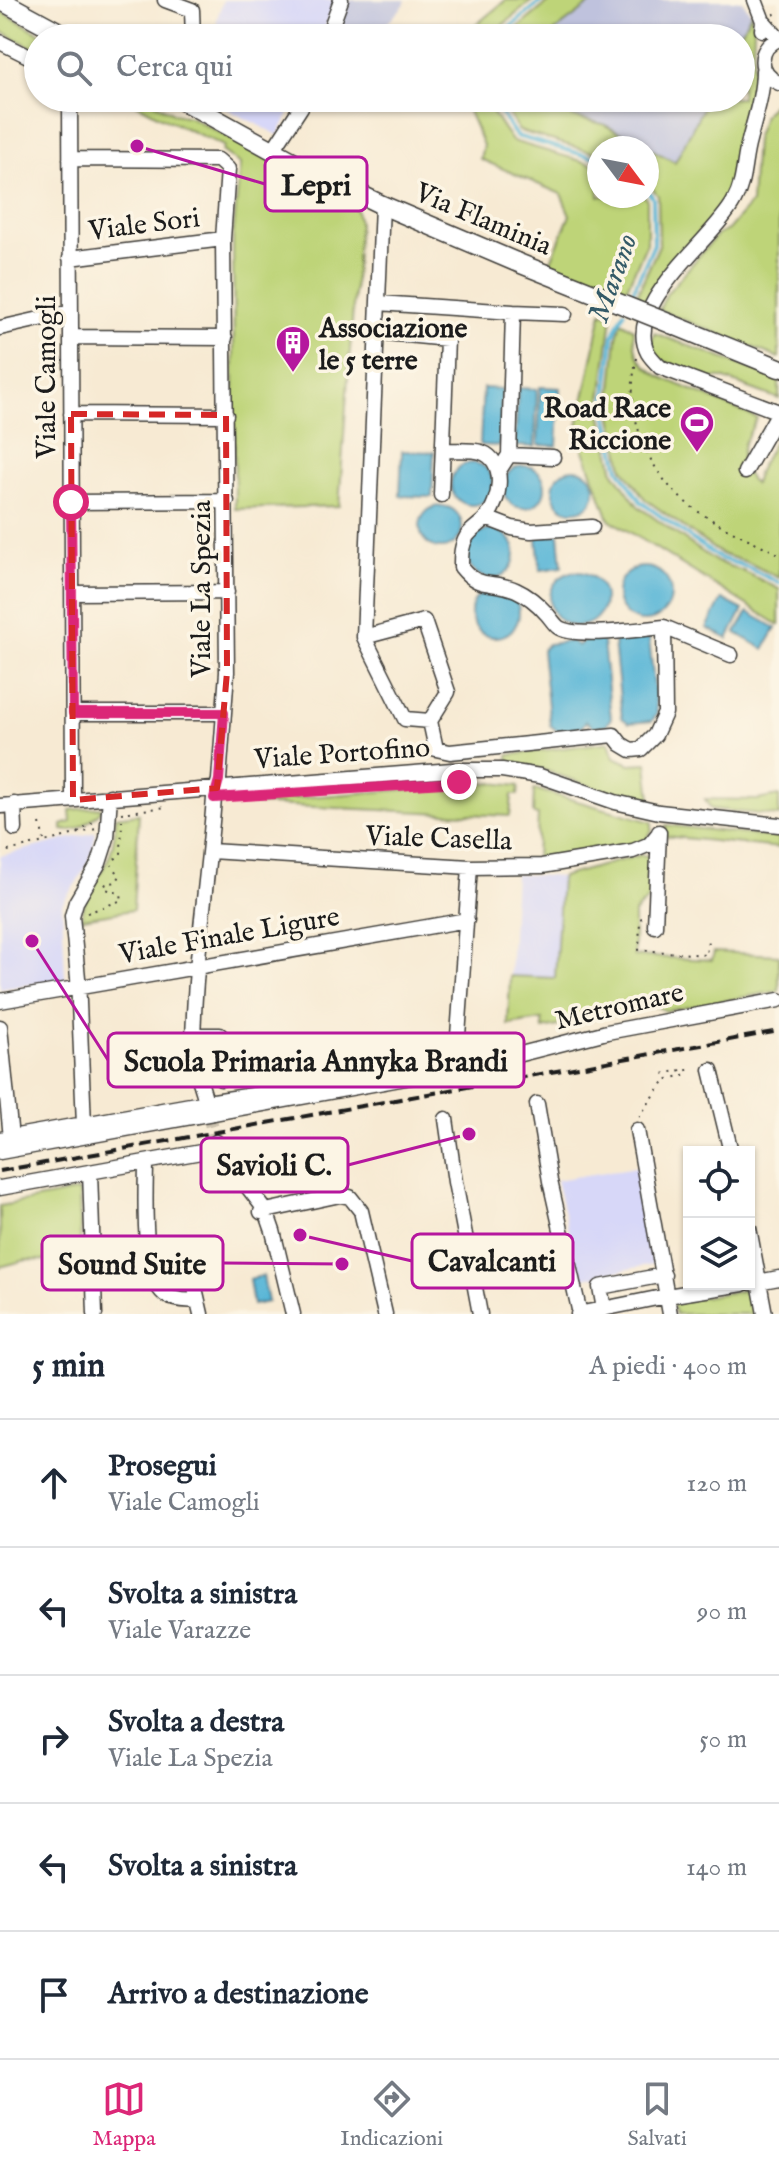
<!DOCTYPE html>
<html lang="it">
<head>
<meta charset="utf-8">
<style>
  :root { --surface:#fff; --page:#f2f2f3; --text:#1f2937; --muted:#747a83; --line:#e0e1e3; --accent:#db2777 }
  body { margin:0; font-family:"IM FELL English",serif; background:var(--page); color:var(--text) }
  .controls { position:absolute; right:24px; bottom:24px; display:grid; overflow:hidden; border-radius:0px; box-shadow:0 2px 6px #0004 }
  .controls button { width:72px; height:72px; display:grid; place-items:center; padding:0; border:0; border-bottom:2px solid var(--line); background:var(--surface); color:var(--text); font:40px sans-serif }
  .compass { position:absolute; left:587px; top:136px; width:72px; height:72px; border-radius:50%; background:var(--surface); box-shadow:0 2px 6px #0004; rotate:122deg }
  .stop { position:absolute; width:24px; height:24px; margin:-18px; border:6px solid #db2777; border-radius:50%; background:#fff }
  .stop.end { background:#db2777; border-color:#fff; box-shadow:0 2px 8px #0008 }
  .list { margin:0; padding:0; list-style:none }
  h2 { display:flex; justify-content:space-between; align-items:center; height:104px; margin:0; padding:0 32px; font-size:34px }
  h2 small { font-size:26px; font-weight:400; color:var(--muted) }
  .list li { display:grid; grid-template-columns:52px 1fr auto; gap:24px; align-items:center; box-sizing:border-box; height:128px; padding:0 32px; border-top:2px solid var(--line) }
  .list b { display:block; font-size:30px; white-space:nowrap }
  .list p { margin:0; font-size:26px; white-space:nowrap; color:var(--muted) }
  .list em { font-size:26px; font-style:normal; color:var(--muted) }
  .icon { flex:none; width:44px; height:44px; fill:none; stroke:currentColor; stroke-width:2; stroke-linecap:round; stroke-linejoin:round }
  .map { position:relative; flex:none; width:779px; height:1314px; overflow:hidden }
  .search { position:absolute; background:var(--surface); box-shadow:0 2px 6px #0004; left:24px; right:24px; top:24px; height:88px; display:flex; align-items:center; gap:20px; box-sizing:border-box; padding:0 28px; border-radius:44px; color:var(--muted); font-size:30px }
  .sheet { height:744px; background:var(--surface) }
  nav { display:flex; justify-content:space-around; align-items:center; box-sizing:border-box; height:112px; border-top:2px solid var(--line); background:var(--surface); font-size:22px; color:var(--muted) }
  nav a { display:grid; justify-items:center; gap:4px }
  nav .on { color:var(--accent) }
  .map>svg:first-child { display:block }
  .built { fill:#d7d7f8 }
  .industrial { fill:#bfc2dd }
  .green { fill:#bed478; stroke:#6d784a; stroke-width:2 }
  .water { fill:#59b6d7; stroke:#3a697a; stroke-width:2 }
  .lines { fill:none; stroke-linecap:round; stroke-linejoin:round }
  .stream { stroke:#59b6d7; stroke-width:4 }
  .minor-tunnel { stroke:#cbc1ae; stroke-width:14; stroke-dasharray:14 7; stroke-linecap:butt }
  .minor-casing { stroke:#3d3b37; stroke-width:17 }
  .major-casing { stroke:#3d3b37; stroke-width:21 }
  .path { stroke:#3d3b37; stroke-width:2; stroke-dasharray:2 6; stroke-linecap:butt }
  .minor { stroke:#fff; stroke-width:14 }
  .major { stroke:#fff; stroke-width:18 }
  .rail { stroke:#1c1c1c; stroke-width:4; stroke-dasharray:12 6; stroke-linecap:butt }
  .major-bridge-casing { stroke:#3d3b37; stroke-width:21; stroke-linecap:butt }
  .major-bridge { stroke:#fff; stroke-width:18 }
  .route { stroke:#db2777; stroke-width:10 }
  .marked { fill:none; stroke:#d62828; stroke-width:6; stroke-dasharray:16 10; stroke-linejoin:round }
  .labels { text-anchor:middle; stroke-width:7; stroke-linejoin:round; paint-order:stroke }
  .street-label { font-size:28px; fill:#1c1c1c; stroke:#fcf5e5 }
  .poi-label { font-size:28px; font-weight:bold; fill:#1c1c1c; stroke:#fcf5e5; text-anchor:start }
  .water-label { font-size:30px; font-style:italic; fill:#345a67; stroke:#fcf5e5 }
  .leader { fill:none; stroke:#b5179e; stroke-width:3 }
  .callout-dot { fill:#b5179e; stroke:#fcf5e5; stroke-width:3 }
  .callout { fill:#fcf5e5; stroke:#b5179e; stroke-width:3 }
  .callout-label { font-size:30px; text-anchor:middle; font-weight:bold; fill:#1c1c1c }
</style>
</head>
<body>
<div class="map">
<svg width="779" height="1314" viewBox="0 0 779 1314">
  <rect width="100%" height="100%" fill="#fcf5e5"/>
  <filter id="ink" filterUnits="userSpaceOnUse"><feTurbulence type="fractalNoise" baseFrequency=".0125" numOctaves="2"/><feDisplacementMap in="SourceGraphic" scale="16" xChannelSelector="R" yChannelSelector="G"/><feConvolveMatrix kernelMatrix="1 2 1 2 8 2 1 2 1" color-interpolation-filters="sRGB"/></filter>
  <filter id="wash" filterUnits="userSpaceOnUse"><feTurbulence type="fractalNoise" baseFrequency=".006" numOctaves="4" result="noise"/><feDisplacementMap in="SourceGraphic" scale="32" xChannelSelector="R" yChannelSelector="G"/><feGaussianBlur stdDeviation="1.8" result="paint"/><feColorMatrix in="noise" values="0 0 0 0 0 0 0 0 0 0 0 0 0 0 0 0 0 1.4 0 .05"/><feComposite in="paint" operator="in"/></filter>
  <g filter="url(#wash)">
    <rect width="100%" height="100%" fill="#f7ead3"/>
    <path class="built" d="M223,0h113l-15,38h-105l1,-19z
      M215,98h82l-19,37 -57,-29z
      M96,832l-4,21 -10,21 -20,30 3,75 -65,10v-133z
      M515,874l46,3 -6,101 -45,-2z
      M637,1167l16,97 -73,15 -24,-99z"/>
    <path class="industrial" d="M349,0h57l-2,5 -30,33h-39z
      M596,0h145l10,13 -13,25h-189l6,-7z
      M537,98h171l-33,64 -72,-38 -29,-7z"/>
    <path class="green" d="M506,0h27l-41,34 -1,4h-31z
      M551,0h45l-41,31 -6,7h-43z
      M0,11l49,27h-11v12l-38,-19z
      M751,13l3,14 -1,37 6,17 -15,47 -7,41 -7,22 -14,24 -71,89 -10,-5 24,-54 -1,-49 -11,-15v-33h-48v6l-80,-23 -21,-33h39l37,19 29,7 72,38 33,-64h33v-60h-3z
      M779,96v262l-120,-48 8,-17 50,-58 11,-5 23,-27 4,-64 9,-25z
      M126,98h20l29,16 15,3 160,85 6,8 3,13 -20,283 -104,3 -2,-271 7,-74 -18,-13 2,-5 -63,-29z
      M462,98h24l3,10 23,33 87,25v30h45l3,4v43l-23,51 -74,-31 20,-48 -9,-21 -81,-35 3,-14z
      M602,312l10,5 -12,90 14,65 24,34 47,34 32,22 26,9 36,18v36l-170,-106 -32,-88z
      M621,322l13,7c-1,24 5,34 25,47l98,42 -13,25 -4,22 14,19 4,-13 21,-38v145l-32,-16 -26,-8 -76,-55 -22,-31 -13,-61 7,-70z
      M654,333l125,46v20l-57,-21h-12l-47,-17 -8,-7 -4,-9z
      M609,742l5,15 16,7 17,-1 4,36 -34,-4 -76,-26 -32,-6 -1,-8z
      M492,783l27,3 -1,9h-6l-2,21 -281,-13z
      M534,789l118,33v8l-6,10 -14,6 -96,14 2,-45 -5,-1z
      M779,796v20l-68,-7 -6,-10 52,1z
      M100,807l1,4c-10,9 -23,22 -39,19v-5l9,-3 -1,-12z
      M139,814l-6,96 -51,8c1,-22 16,-38 25,-57 7,-14 8,-29 9,-44z
      M666,825l113,13v10l-114,-12z
      M640,855l7,1 4,4v36l-17,17v43l78,4 2,-8 65,3v36l-113,20 -10,-5 -113,23 -1,-9 -34,5 2,-49 45,2 6,-101z
      M79,1191l2,70 -55,-1 -26,7v-61z
      M755,1288l5,26h-85l-2,-12z"/>
    <path class="water" d="M540,387l20,1 -3,58 -19,-1z
      M483,388l19,1 -3,57 -19,-1z
      M518,388l19,1 -2,58 -20,-1z
      M402,451l32,1 -2,45 -32,-1z
      M451 484a21 21 0 1 1 42 0a21 21 0 1 1-42 0Z
      M503 487a21 21 0 1 1 42 0a21 21 0 1 1-42 0Z
      M553 490a21 21 0 1 1 42 0a21 21 0 1 1-42 0Z
      M420 527a21 21 0 1 1 42 0a21 21 0 1 1-42 0Z
      M467 554a24 24 0 1 1 48 0a24 24 0 1 1-48 0Z
      M559,534l3,33 -22,3 -3,-33z
      M617 594a27 27 0 1 1 54 0a27 27 0 1 1-54 0Z
      M550 599a27 27 0 1 1 54 0a27 27 0 1 1-54 0Z
      M471 613a24 24 0 1 1 48 0a24 24 0 1 1-48 0Z
      M722,599l21,11 -15,29 -21,-11z
      M748,612l28,16 -12,21 -28,-16z
      M644,634l5,4 8,76 -5,7 -23,2 -7,-5 -8,-76 6,-6z
      M597,638l6,4 8,76 -5,7 -13,2 -7,-6 -5,7 -24,3 -7,-6 -8,-75 6,-6 24,-3 6,5 6,-6z
      M263,1276l5,26 -15,3 -4,-26z"/>
    <g class="lines">
      <path class="stream" d="M497,38l46,-38
        M493,98l2,7 21,31 83,23
        M629,300l25,-56 -1,-46 -6,-8
        M624,312l-11,24 -8,71 14,62 22,33 47,34 31,22 26,8 34,17"/>
    </g>
  </g>
  <g filter="url(#ink)">
    <g class="lines">
      <path class="minor-tunnel" d="M208,1112l8,30"/>
      <defs>
        <path id="minor" d="M165,0l27,10 1,28
          M755,0l8,21 -1,9
          M763,21l16,18c-22,9 -22,35 0,44
          M327,38l14,-38
          M0,42l38,19
          M763,70c0,25 -8,47 -14,71 -6,21 -4,40 -15,60 -20,38 -112,104 -86,152 3,5 8,10 12,14l119,45
          M70,98l3,702
          M273,150l28,-43 3,-9
          M70,159l148,1 10,9 -5,70 4,433 -8,108 -5,18c-6,82 -20,165 -21,248 0,24 12,43 15,66
          M382,205l-18,432 60,-16 24,71 -18,29 6,28 14,3 164,-17 7,9 10,6 10,-1 14,-14 10,-22 -1,-86c-22,2 -90,12 -106,0 -4,-3 -8,-10 -12,-14 -8,-9 -19,-18 -30,-23 -25,-11 -36,1 -55,-23 0,-12 0,-21 6,-31 5,-7 13,-11 19,-18 14,-16 22,-57 -5,-66 -11,-3 -27,-1 -38,-2
          M70,258l153,-19
          M378,303l135,9
          M0,328l71,-16
          M376,332l71,7 -6,156
          M71,337l154,1
          M71,414l155,1
          M509,455l44,2
          M498,472l11,-17 4,-143 52,2
          M745,472l34,-60
          M71,502l156,-1
          M486,518l26,10 19,3 61,-4
          M72,593l155,-1
          M664,627l67,28
          M364,637l41,82 25,2
          M73,713h151
          M14,804l1,25
          M0,806l452,-36h50l38,6 75,26 44,10 120,13
          M210,851l260,16 72,-1 91,-15 17,-7 9,-11
          M655,926l4,-94
          M0,1001l467,-81
          M0,1027l11,111
          M194,1035h26l1,44
          M456,1064l14,-197
          M711,1070l20,82
          M537,1104l13,77 30,133
          M446,1119l9,63 25,132
          M84,1125l-6,-147 -6,-62 4,-14 23,-39 8,-25 3,-42
          M637,1130l33,184
          M0,1139l207,-37 124,-19
          M216,1142l5,10 45,59 7,20 20,83
          M0,1152l477,-87 130,-33 172,-32
          M146,1162c0,29 -6,119 21,134 9,5 21,4 31,5
          M90,1172l5,142
          M242,1179l31,-6
          M0,1188l201,-36
          M261,1212l79,-17 10,2 11,14 24,103
          M749,1228l16,86
          M189,1262l12,52
          M474,1282l44,-9
          M752,1283l27,-5
          M604,1309l-4,-22 64,-12
          M578,1314l89,-18 76,-12"/>
        <path id="major" d="M0,0l70,38
          M178,98l118,65 86,42 134,57
          M671,324l108,44"/>
      </defs>
      <use href="#minor" class="minor-casing"/>
      <use href="#major" class="major-casing"/>
      <path class="path" d="M774,15l5,-6
        M637,358c-16,58 14,125 65,156 24,15 51,27 77,40
        M121,813l45,-6
        M40,823l4,17
        M78,833l15,-11
        M0,853l96,-24
        M115,859l6,-5 1,-34
        M87,913l35,-13 -1,-6 -15,-5 -2,-2 2,-3 10,-2 4,-6 -8,-11
        M642,918l-2,1 -1,31 67,5 2,-15
        M639,1117l26,-37 23,-6 -1,-5 -25,5"/>
      <use href="#minor" class="minor"/>
      <use href="#major" class="major"/>
      <path class="rail" d="M0,1171l779,-140"/>
      <defs>
        <path id="major-bridge" d="M516,262l155,62"/>
      </defs>
      <use href="#major-bridge" class="major-bridge-casing"/>
      <use href="#major-bridge" class="major-bridge"/>
    </g>
  </g>
  <g class="lines" filter="url(#ink)">
    <path class="route" d="M71,502l2,211h151l-5,67 -5,18 245,-16"/>
  </g>
  <path class="marked" d="M71,414l155,1 1,257 -10,116 -144,12z"/>
  <defs>
    <symbol id="building-pin" viewBox="-11 -11 22 30"><path d="M0 17L-7.5 6A9.5 9.5 0 1 1 7.5 6Z" fill="#b5179e" stroke="#fcf5e5"/><path d="M-4-6H4V6H1V3H-1V6H-4ZM-2.5-4.3h1.7v1.8h-1.7ZM.8-4.3h1.7v1.8H.8ZM-2.5-1h1.7V.8h-1.7ZM.8-1h1.7V.8H.8Z" fill="#fff"/></symbol>
    <symbol id="stadium-pin" viewBox="-11 -11 22 30"><path d="M0 17L-7.5 6A9.5 9.5 0 1 1 7.5 6Z" fill="#b5179e" stroke="#fcf5e5"/><path d="M0-5a6.5 5 0 1 0 0 10a6.5 5 0 1 0 0-10ZM-3.5-1.8h7v3.6h-7Z" fill="#fff"/></symbol>
  </defs>
  <g fill-rule="evenodd">
    <use href="#building-pin" x="273" y="323" width="40" height="54"/>
    <use href="#stadium-pin" x="677" y="403" width="40" height="54"/>
  </g>
  <g class="labels">
    <g class="street-label">
      <text transform="translate(484 218) rotate(23)" y="10">Via Flaminia</text>
      <text transform="translate(144 223) rotate(-7)" y="10">Viale Sori</text>
      <text transform="translate(45 377) rotate(-90)" y="10">Viale Camogli</text>
      <text transform="translate(200 589) rotate(-90)" y="10">Viale La Spezia</text>
      <text transform="translate(342 752) rotate(-4)" y="10">Viale Portofino</text>
      <text transform="translate(439 837) rotate(2)" y="10">Viale Casella</text>
      <text transform="translate(229 934) rotate(-10)" y="10">Viale Finale Ligure</text>
      <text transform="translate(619 1005) rotate(-13)" y="10">Metromare</text>
    </g>
    <g class="poi-label">
      <text x="319" y="337">Associazione<tspan x="319" dy="32">le 5 terre</tspan></text>
      <text x="671" y="417" text-anchor="end">Road Race<tspan x="671" dy="32">Riccione</tspan></text>
    </g>
    <g class="water-label">
      <text transform="translate(612 278) rotate(-70)" y="10">Marano</text>
    </g>
  </g>
  <path class="leader" d="M137 146L265 184M32 941L108 1060M469 1134L348 1165M300 1235L412 1261M342 1264L223 1263"/>
  <g class="callout-dot">
    <circle cx="137" cy="146" r="8"/>
    <circle cx="32" cy="941" r="8"/>
    <circle cx="469" cy="1134" r="8"/>
    <circle cx="300" cy="1235" r="8"/>
    <circle cx="342" cy="1264" r="8"/>
  </g>
  <g class="callout">
    <rect x="265" y="157" width="102" height="54" rx="8"/>
    <rect x="108" y="1033" width="416" height="54" rx="8"/>
    <rect x="201" y="1138" width="147" height="54" rx="8"/>
    <rect x="412" y="1234" width="161" height="54" rx="8"/>
    <rect x="42" y="1236" width="181" height="54" rx="8"/>
  </g>
  <g class="callout-label">
    <text x="316" y="195">Lepri</text>
    <text x="316" y="1071">Scuola Primaria Annyka Brandi</text>
    <text x="274" y="1175">Savioli C.</text>
    <text x="492" y="1271">Cavalcanti</text>
    <text x="132" y="1274">Sound Suite</text>
  </g>
</svg>
<div class="controls">
<button><svg class="icon" aria-label="locate" viewBox="0 0 24 24"><circle cx="12" cy="12" r="6"/><path d="M12 2v4M12 18v4M2 12h4M18 12h4"/></svg></button>
<button><svg class="icon" aria-label="layers" viewBox="0 0 24 24"><path d="M12 4l9 5-9 5-9-5zM3 14l9 5 9-5"/></svg></button>
</div>
<svg class="compass" viewBox="-18 -18 36 36"><path d="M0-13l5 13h-10z" fill="#e53935"/><path d="M0 13l5-13h-10z" fill="#747a83"/></svg>
<div class="stop" style="left:71px;top:502px"></div>
<div class="stop end" style="left:459px;top:782px"></div>
<div class="search"><svg class="icon" aria-label="search" viewBox="0 0 24 24"><circle cx="10" cy="10" r="6"/><path d="M15 15l6 6"/></svg>Cerca qui</div>
</div>
<section class="sheet">
<h2>5 min<small>A piedi · 400 m</small></h2>
<ul class="list">
<li><svg class="icon" aria-label="ahead" viewBox="0 0 24 24"><path d="M12 20V5M6 11l6-6 6 6"/></svg><div><b>Prosegui</b><p>Viale Camogli</p></div><em>120 m</em></li>
<li><svg class="icon" aria-label="left" viewBox="0 0 24 24"><path d="M17 20v-9H6M10 6l-5 5 5 5"/></svg><div><b>Svolta a sinistra</b><p>Viale Varazze</p></div><em>90 m</em></li>
<li><svg class="icon" aria-label="right" viewBox="0 0 24 24"><path d="M7 20v-9h11M14 6l5 5-5 5"/></svg><div><b>Svolta a destra</b><p>Viale La Spezia</p></div><em>50 m</em></li>
<li><svg class="icon" aria-label="left" viewBox="0 0 24 24"><path d="M17 20v-9H6M10 6l-5 5 5 5"/></svg><div><b>Svolta a sinistra</b></div><em>140 m</em></li>
<li><svg class="icon" aria-label="arrive" viewBox="0 0 24 24"><path d="M6 21V4h12l-3 4 3 4H6"/></svg><div><b>Arrivo a destinazione</b></div></li>
</ul>
</section>
<nav>
<a class="on"><svg class="icon" aria-label="map" viewBox="0 0 24 24"><path d="M3 6l6-2 6 2 6-2v14l-6 2-6-2-6 2zM9 4v14M15 6v14"/></svg>Mappa</a>
<a><svg class="icon" aria-label="directions" viewBox="0 0 24 24"><path d="M12 3l9 9-9 9-9-9zM9 14v-3h6M13 9l2 2-2 2"/></svg>Indicazioni</a>
<a><svg class="icon" aria-label="saved" viewBox="0 0 24 24"><path d="M7 4h10v16l-5-4-5 4z"/></svg>Salvati</a>
</nav>
</body>
</html>
